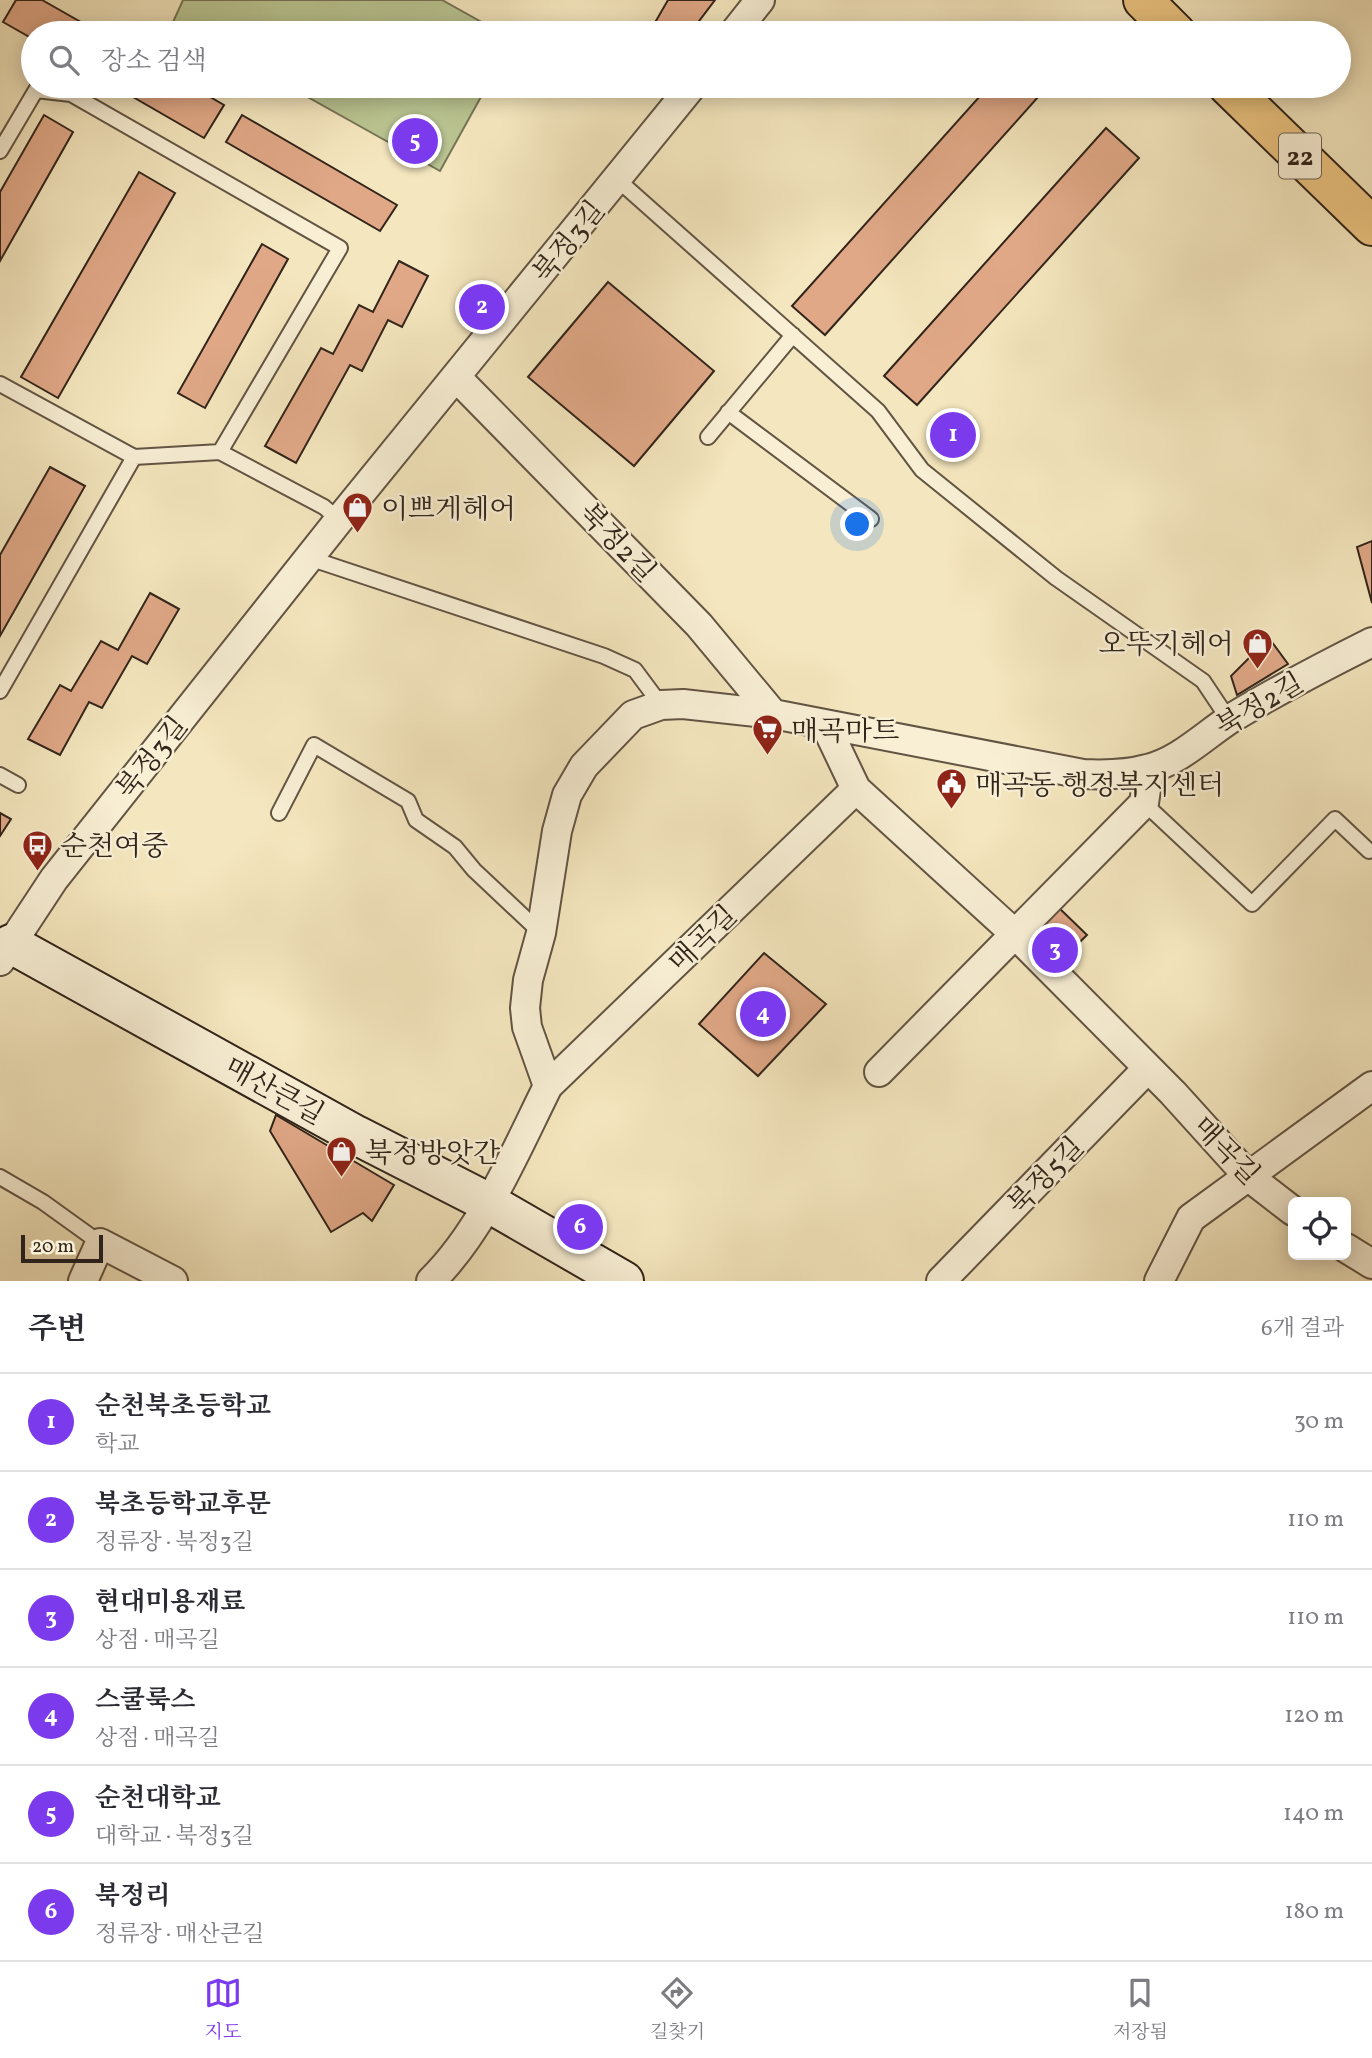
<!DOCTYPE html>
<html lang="ko">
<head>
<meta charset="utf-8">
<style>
  :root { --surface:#fff; --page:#f7f7f7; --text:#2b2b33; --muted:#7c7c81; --line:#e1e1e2; --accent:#7c3aed }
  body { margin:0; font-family:Vollkorn,"Noto Serif KR",serif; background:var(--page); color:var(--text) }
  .controls { position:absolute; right:21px; bottom:21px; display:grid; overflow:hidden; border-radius:10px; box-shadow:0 4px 18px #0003 }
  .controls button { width:63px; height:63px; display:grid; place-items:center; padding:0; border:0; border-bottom:2px solid var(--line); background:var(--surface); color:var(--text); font:35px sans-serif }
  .scale { position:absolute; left:21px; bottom:18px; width:82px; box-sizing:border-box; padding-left:7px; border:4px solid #31241a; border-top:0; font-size:19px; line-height:24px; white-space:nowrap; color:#31241a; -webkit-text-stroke:5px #f8efd5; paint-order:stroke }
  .you { position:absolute; left:858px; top:525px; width:24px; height:24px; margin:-18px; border:5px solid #fff; border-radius:50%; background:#1a73e8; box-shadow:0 0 0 10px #1a73e833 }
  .badge { display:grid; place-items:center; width:46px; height:46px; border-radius:50%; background:var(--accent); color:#fff; font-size:23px; font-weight:700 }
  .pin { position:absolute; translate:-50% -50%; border:4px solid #fff; box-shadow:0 2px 7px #0006 }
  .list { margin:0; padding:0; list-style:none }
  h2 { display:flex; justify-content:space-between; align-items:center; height:91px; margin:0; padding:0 28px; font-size:30px }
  h2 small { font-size:23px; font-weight:400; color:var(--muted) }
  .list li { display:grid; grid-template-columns:46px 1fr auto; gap:21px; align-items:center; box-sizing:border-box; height:98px; padding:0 28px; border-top:2px solid var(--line) }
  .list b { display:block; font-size:26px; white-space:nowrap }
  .list p { margin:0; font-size:23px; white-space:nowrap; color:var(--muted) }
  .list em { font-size:23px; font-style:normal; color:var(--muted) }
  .icon { flex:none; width:38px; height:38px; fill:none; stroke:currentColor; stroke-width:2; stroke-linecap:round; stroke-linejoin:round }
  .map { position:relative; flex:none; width:1372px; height:1281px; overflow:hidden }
  .search { position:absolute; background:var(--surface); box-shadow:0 4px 18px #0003; left:21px; right:21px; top:21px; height:77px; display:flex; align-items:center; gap:18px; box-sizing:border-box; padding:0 24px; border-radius:38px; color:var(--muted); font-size:26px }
  .sheet { height:679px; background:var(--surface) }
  nav { display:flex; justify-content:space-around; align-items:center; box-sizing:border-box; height:98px; border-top:2px solid var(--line); background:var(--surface); font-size:19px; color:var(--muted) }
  nav a { display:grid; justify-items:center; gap:4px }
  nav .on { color:var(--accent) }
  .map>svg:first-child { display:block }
  .green { fill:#bac592; stroke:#767456; stroke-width:2 }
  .building { fill:#e0a887; stroke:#31241a; stroke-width:2 }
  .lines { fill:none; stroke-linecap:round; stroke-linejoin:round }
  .lane-casing { stroke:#625443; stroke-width:18 }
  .street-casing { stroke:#625443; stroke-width:32 }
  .secondary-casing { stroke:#31241a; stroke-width:42 }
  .primary-casing { stroke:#31241a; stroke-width:42 }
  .lane { stroke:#f8efd5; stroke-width:14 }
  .street { stroke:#f8efd5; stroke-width:28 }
  .secondary { stroke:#f8efd5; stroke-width:38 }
  .primary { stroke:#eac37f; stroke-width:38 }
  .labels { text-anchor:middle; stroke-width:5; stroke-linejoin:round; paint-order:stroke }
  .shield { fill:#f8efd5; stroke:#6d6152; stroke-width:2 }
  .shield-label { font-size:26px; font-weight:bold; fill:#31241a }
  .street-label { font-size:28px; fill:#31241a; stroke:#f8efd5 }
  .poi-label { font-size:28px; fill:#31241a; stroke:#f8efd5; text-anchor:start }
</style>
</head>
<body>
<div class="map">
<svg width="1372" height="1281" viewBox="0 0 1372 1281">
  <rect width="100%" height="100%" fill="#f4e6be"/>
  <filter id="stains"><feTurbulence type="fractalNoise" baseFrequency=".00286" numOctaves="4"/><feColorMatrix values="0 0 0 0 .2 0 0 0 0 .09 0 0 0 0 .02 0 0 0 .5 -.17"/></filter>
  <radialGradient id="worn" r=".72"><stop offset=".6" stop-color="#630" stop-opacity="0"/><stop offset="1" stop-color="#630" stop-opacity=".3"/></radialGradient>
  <path class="green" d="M183,0h259l59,33h-307l-21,-11z
    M288,86h199l-47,85z"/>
  <path class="building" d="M16,0h26l58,33h-67v6l-30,-17z
    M668,0h47l-25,33h-41z
    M114,86h77l33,19 -20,33z
    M989,86l58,1 -222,248 -33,-29z
    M44,115l29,17 -73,129v-69z
    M242,115l155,90 -17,26 -154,-89z
    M1106,128l33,30 -222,247 -33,-29z
    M139,172l36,21 -117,205 -37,-21z
    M262,244l26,15 -83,149 -27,-15z
    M399,261l29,15 -26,51 -14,-7 -26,51 -12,-6 -54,98 -31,-17 56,-98 12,6 26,-49 14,7z
    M608,282l106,89 -80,95 -106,-89z
    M50,467l35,19 -85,150v-81z
    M1372,541v62l-15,-56z
    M150,593l29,16 -32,55 -15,-8 -30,52 -13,-6 -29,53 -32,-16 32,-54 11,6 30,-50 17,9z
    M1269,638l19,26 -51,31 -6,-19z
    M0,813l11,6 -11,17z
    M1055,904l32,31 -32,31 -31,-32z
    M764,953l62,51 -68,72 -59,-52z
    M276,1115l118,70 -22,36 -9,-8 -32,19 -61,-101z"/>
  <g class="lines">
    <defs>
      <path id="lane" d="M0,151l36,-61 35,4 269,154 -120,204
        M618,180l260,231 44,59 134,108 147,103 26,39
        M0,384l134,73 86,-5 104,55 15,13
        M728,412l143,107
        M708,437l85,-102
        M309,558l295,98 31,14 26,35
        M0,691l134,-234
        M0,775l18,10
        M1144,803l108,101 83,-85 34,32
        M279,813l35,-68 94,56 8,19 39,27 19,23 67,63
        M0,1177l43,25 57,41"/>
      <path id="street" d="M734,33l26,-33
        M456,377l243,248 74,89 310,60c22,1 43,1 64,-5 31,-7 57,-33 83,-50 46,-28 94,-53 142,-77
        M825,724l31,65 160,146 157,158 76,84 44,34
        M0,961l54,-82 285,-359 353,-434
        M879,1072l265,-269 5,-34
        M548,1086l308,-297
        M1346,1248l26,16
        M83,1281l17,-38 73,38
        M431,1281c52,-51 85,-131 117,-195l-21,-59 -2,-19 3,-28 13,-47 16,-102 10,-36 17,-29 49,-51 28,-10 22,-1 90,10
        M941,1281l207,-213
        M1159,1281l32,-63 181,-132"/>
      <path id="secondary" d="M11,944l345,191 133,68 135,78"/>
      <path id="primary" d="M1143,0l33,33
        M1228,86l144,140"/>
    </defs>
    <use href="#lane" class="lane-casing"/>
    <use href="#street" class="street-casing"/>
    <use href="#secondary" class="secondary-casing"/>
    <use href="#primary" class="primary-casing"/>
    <use href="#lane" class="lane"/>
    <use href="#street" class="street"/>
    <use href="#secondary" class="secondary"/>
    <use href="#primary" class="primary"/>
  </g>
  <defs>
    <symbol id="shop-pin" viewBox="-11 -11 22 30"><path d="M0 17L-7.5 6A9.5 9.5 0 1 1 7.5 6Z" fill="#8f2418" stroke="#f8efd5"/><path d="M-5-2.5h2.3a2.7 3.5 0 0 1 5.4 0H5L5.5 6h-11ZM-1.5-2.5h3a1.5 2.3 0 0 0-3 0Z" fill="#fff"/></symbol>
    <symbol id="supermarket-pin" viewBox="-11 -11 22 30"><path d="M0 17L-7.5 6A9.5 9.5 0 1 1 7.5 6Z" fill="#8f2418" stroke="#f8efd5"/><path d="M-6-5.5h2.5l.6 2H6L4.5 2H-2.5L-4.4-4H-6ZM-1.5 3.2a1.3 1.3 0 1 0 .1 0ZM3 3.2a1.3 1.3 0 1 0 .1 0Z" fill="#fff"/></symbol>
    <symbol id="civic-pin" viewBox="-11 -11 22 30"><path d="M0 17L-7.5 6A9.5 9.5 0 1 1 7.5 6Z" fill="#8f2418" stroke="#f8efd5"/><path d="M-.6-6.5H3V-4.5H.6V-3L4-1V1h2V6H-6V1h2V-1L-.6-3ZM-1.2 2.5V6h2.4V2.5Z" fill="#fff"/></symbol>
    <symbol id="bus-pin" viewBox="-11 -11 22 30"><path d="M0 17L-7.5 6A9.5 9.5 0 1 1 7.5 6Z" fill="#8f2418" stroke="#f8efd5"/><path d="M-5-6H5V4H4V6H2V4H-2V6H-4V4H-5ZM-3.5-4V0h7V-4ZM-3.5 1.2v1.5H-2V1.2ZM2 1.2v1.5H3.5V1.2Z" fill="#fff"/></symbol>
  </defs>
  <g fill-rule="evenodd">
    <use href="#shop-pin" x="340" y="490" width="35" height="47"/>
    <use href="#shop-pin" x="1240" y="626" width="35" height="47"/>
    <use href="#supermarket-pin" x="750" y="712" width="35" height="47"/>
    <use href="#civic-pin" x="934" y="766" width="35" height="47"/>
    <use href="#bus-pin" x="20" y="828" width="35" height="47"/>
    <use href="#shop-pin" x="324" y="1134" width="35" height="47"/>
  </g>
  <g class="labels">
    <rect class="shield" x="1279" y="133.5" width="42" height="45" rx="5"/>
    <g class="shield-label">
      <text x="1300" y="165">22</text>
    </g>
    <g class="street-label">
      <text transform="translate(568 241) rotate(-51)" y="10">북정3길</text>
      <text transform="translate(618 542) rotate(46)" y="10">북정2길</text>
      <text transform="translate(1259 704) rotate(-31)" y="10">북정2길</text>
      <text transform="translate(151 757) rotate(-52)" y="10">북정3길</text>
      <text transform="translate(702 938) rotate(-44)" y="10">매곡길</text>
      <text transform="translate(275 1090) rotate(29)" y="10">매산큰길</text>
      <text transform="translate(1227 1150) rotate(46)" y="10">매곡길</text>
      <text transform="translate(1045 1175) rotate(-46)" y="10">북정5길</text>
    </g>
    <g class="poi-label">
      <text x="381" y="518">이쁘게헤어</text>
      <text x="1234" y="653" text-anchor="end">오뚜기헤어</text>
      <text x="791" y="740">매곡마트</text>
      <text x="975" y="794">매곡동 행정복지센터</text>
      <text x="60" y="855">순천여중</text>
      <text x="365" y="1162">북정방앗간</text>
    </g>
  </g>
  <rect width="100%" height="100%" filter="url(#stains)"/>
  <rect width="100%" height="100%" fill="url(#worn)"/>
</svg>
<div class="controls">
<button><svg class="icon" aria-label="locate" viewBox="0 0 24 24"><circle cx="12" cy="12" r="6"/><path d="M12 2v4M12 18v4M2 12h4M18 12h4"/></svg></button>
</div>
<div class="scale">20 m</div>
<div class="you"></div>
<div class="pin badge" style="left:953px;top:435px">1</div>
<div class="pin badge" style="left:482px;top:307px">2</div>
<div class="pin badge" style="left:1055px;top:950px">3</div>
<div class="pin badge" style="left:763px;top:1014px">4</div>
<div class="pin badge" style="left:415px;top:141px">5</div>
<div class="pin badge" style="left:580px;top:1227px">6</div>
<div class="search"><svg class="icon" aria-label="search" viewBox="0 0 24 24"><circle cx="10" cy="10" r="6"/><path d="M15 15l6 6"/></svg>장소 검색</div>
</div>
<section class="sheet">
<h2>주변<small>6개 결과</small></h2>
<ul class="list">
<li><span class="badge">1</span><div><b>순천북초등학교</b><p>학교</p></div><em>30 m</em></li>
<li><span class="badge">2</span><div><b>북초등학교후문</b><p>정류장 · 북정3길</p></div><em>110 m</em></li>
<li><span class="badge">3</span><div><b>현대미용재료</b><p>상점 · 매곡길</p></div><em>110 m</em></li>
<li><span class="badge">4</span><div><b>스쿨룩스</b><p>상점 · 매곡길</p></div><em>120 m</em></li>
<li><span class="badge">5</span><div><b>순천대학교</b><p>대학교 · 북정3길</p></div><em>140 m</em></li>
<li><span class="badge">6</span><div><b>북정리</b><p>정류장 · 매산큰길</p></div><em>180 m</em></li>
</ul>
</section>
<nav>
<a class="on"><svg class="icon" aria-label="map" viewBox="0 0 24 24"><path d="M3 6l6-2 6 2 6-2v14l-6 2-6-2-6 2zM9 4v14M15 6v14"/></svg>지도</a>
<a><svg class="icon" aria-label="directions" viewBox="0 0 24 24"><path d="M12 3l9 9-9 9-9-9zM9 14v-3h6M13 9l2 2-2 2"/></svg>길찾기</a>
<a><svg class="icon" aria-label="saved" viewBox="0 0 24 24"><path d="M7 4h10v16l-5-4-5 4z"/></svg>저장됨</a>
</nav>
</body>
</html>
